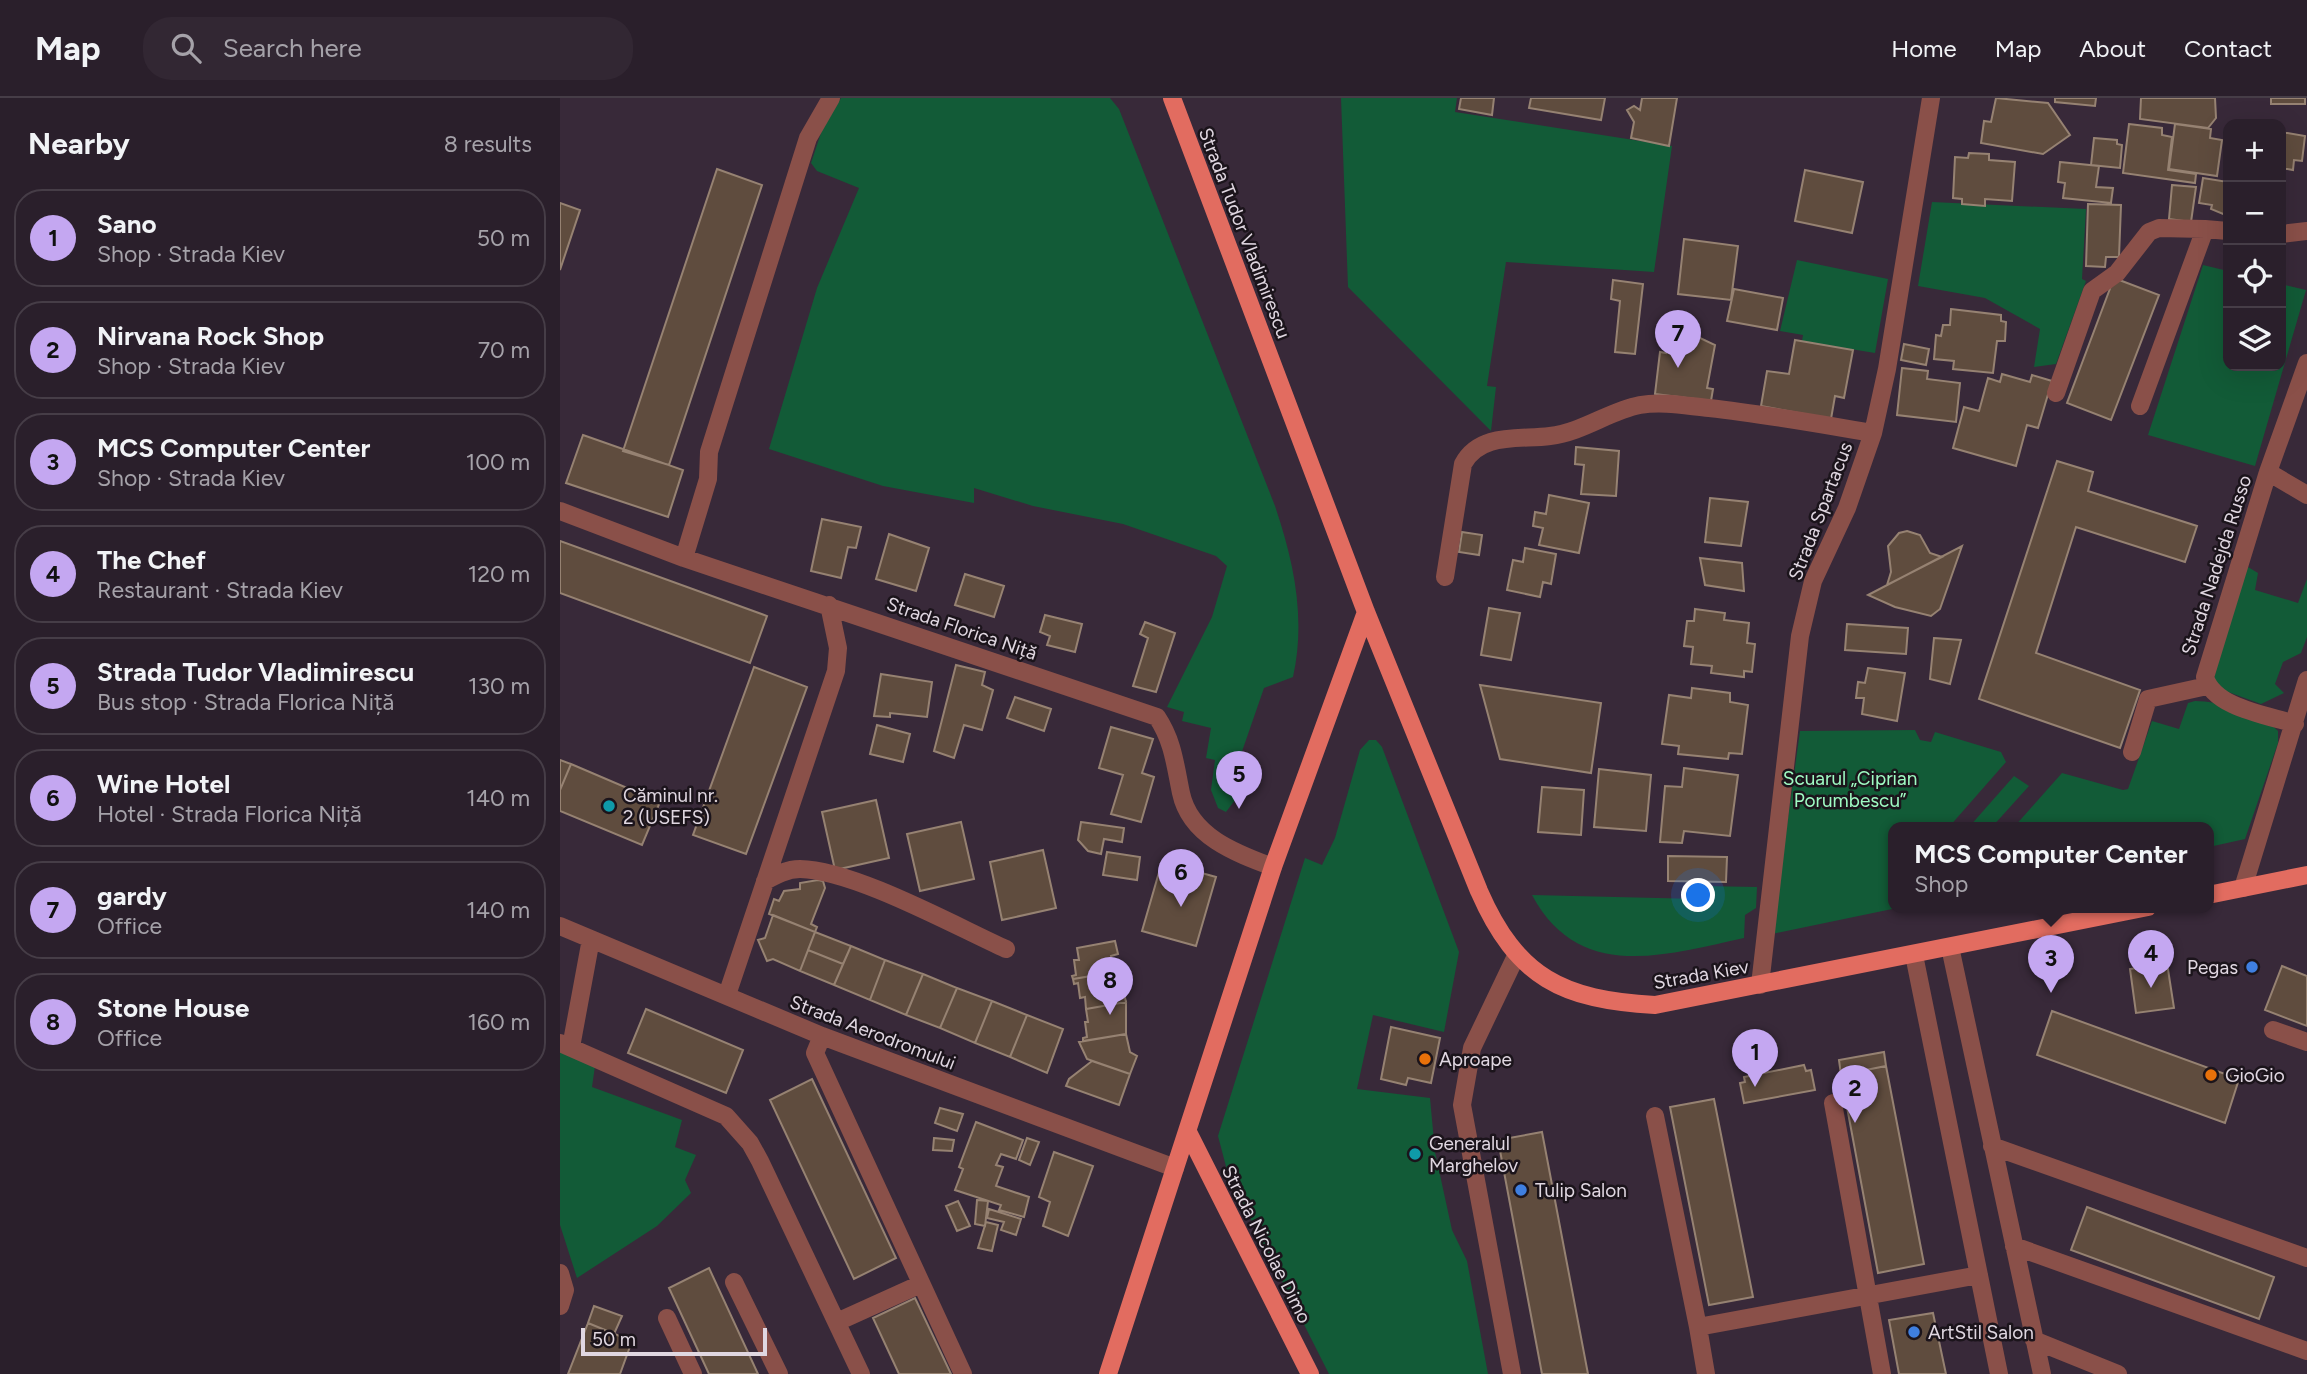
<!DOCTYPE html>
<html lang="en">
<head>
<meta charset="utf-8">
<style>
  :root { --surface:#2a1f2b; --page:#322733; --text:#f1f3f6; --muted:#a5a2a9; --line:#463d47; --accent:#c4a7f1 }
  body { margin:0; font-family:Figtree,sans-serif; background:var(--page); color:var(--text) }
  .controls { position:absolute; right:21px; top:21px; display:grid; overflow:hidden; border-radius:14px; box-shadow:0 7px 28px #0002 }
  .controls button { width:63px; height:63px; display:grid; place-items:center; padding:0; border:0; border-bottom:2px solid var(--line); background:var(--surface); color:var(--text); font:35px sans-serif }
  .scale { position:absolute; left:21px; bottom:18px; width:186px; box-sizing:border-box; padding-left:7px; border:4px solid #e0d7e1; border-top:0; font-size:19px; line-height:24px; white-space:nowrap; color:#e0d7e1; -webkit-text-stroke:5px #1b141b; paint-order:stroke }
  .you { position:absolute; left:1139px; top:798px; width:24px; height:24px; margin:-18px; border:5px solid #fff; border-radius:50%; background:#1a73e8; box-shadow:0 0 0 10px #1a73e833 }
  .badge { display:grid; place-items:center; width:46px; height:46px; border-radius:50%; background:var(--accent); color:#111; font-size:23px; font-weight:700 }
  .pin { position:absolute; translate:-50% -58px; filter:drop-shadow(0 2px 4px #0008) }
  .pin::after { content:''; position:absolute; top:37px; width:24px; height:21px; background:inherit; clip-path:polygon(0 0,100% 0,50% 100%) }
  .popup { position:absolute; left:1328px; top:724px; width:326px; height:91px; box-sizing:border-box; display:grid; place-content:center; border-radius:14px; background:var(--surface); filter:drop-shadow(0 2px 5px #0005); font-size:23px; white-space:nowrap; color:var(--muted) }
  .popup b { font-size:26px; color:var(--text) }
  .popup::after { content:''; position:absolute; left:50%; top:100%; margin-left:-14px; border:14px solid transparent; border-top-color:var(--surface) }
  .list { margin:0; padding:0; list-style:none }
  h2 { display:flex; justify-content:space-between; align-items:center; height:91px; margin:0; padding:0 28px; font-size:30px }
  h2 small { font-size:23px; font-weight:400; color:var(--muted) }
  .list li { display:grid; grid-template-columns:46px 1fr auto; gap:21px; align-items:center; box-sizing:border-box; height:98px; margin:0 14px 14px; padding:0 14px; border:2px solid var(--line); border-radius:28px }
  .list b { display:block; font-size:26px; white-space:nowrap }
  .list p { margin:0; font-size:23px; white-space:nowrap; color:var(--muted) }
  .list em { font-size:23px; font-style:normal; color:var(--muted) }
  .icon { flex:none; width:38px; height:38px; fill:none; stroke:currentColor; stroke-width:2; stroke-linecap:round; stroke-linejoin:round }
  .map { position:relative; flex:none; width:1747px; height:1276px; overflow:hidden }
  header { display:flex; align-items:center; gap:42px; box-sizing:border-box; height:98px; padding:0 35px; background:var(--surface); border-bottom:2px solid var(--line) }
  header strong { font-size:33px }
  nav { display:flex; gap:38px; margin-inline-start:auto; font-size:24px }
  .search { width:490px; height:63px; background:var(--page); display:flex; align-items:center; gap:18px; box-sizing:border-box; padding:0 24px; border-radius:28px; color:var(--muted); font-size:26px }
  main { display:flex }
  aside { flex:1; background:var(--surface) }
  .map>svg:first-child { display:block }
  .green { fill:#125b37 }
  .building { fill:#5f4c3e; stroke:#968272; stroke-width:2 }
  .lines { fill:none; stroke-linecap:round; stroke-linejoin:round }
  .minor { stroke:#8a5049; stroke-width:18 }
  .major { stroke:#e26c60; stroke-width:18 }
  .culture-dot { fill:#0f9aa8; stroke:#1b141b; stroke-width:2.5 }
  .shop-dot { fill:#3f7fe0; stroke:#1b141b; stroke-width:2.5 }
  .food-dot { fill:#e8710a; stroke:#1b141b; stroke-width:2.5 }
  .labels { text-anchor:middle; stroke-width:5; stroke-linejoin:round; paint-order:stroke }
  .street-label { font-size:19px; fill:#e0d7e1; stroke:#1b141b }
  .park-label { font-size:19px; fill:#9ffbc3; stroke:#1b141b }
  .poi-label { font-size:19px; fill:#e0d7e1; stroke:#1b141b; text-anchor:start }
</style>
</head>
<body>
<header>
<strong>Map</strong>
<div class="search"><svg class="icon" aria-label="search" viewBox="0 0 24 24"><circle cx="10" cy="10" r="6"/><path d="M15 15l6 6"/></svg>Search here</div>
<nav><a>Home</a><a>Map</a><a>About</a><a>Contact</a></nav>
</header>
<main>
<aside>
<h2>Nearby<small>8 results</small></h2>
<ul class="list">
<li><span class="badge">1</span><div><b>Sano</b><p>Shop · Strada Kiev</p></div><em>50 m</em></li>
<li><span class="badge">2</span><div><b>Nirvana Rock Shop</b><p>Shop · Strada Kiev</p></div><em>70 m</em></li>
<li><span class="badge">3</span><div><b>MCS Computer Center</b><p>Shop · Strada Kiev</p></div><em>100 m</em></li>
<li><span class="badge">4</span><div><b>The Chef</b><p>Restaurant · Strada Kiev</p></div><em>120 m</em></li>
<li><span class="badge">5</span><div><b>Strada Tudor Vladimirescu</b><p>Bus stop · Strada Florica Niță</p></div><em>130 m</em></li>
<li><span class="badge">6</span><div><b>Wine Hotel</b><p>Hotel · Strada Florica Niță</p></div><em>140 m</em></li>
<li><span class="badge">7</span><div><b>gardy</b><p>Office</p></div><em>140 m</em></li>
<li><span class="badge">8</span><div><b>Stone House</b><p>Office</p></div><em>160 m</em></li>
</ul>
</aside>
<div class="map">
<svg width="1747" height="1276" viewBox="0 0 1747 1276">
  <rect width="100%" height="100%" fill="#382939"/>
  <path class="green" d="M281,0h269l9,11 156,397c19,56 31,113 18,171l-29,11 -35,101 6,11 -9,12 -8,-4 -7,-18 4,-30 -9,-2 5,-30 -29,-7 2,-9 -17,-5 45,-90 15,-51 -11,-10 -93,-32 -90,-18 -59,-18v15l-91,-17 -114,-37 48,-161 42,-100 -42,-17 -6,-8 11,-33z
    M781,0h116l-2,14 217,34 -18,126 -148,-10 -19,124 9,1 -5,44 -143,-144z
    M1372,104l154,7 -4,70 4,2 -30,83 -22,3 6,-38 -55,-31 -67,-12z
    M1237,162l91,19 -13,74 -73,-12 1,-6 -23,-4z
    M1643,167l25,6v95h53v-82l25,6 -51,176 -107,-31z
    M1688,469l10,6 -3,17 43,13 9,-24v58l-6,16 -18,9 -8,22 9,9 -23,11 -49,-18 29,-115z
    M1635,603c24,0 67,12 83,30v12l-33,96 -36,8 -1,-20h-194l48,-54 61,17 5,-1 24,-68 27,8 9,-26z
    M1355,632l5,10 11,2 4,-10 66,20 5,10 -57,65h-55v80l3,1 -125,26 28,-203z
    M809,642h7l6,7 77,205 -15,80 -71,-17 -16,74 73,9 5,54 17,78 15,31 21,113h-159l-101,-200 -10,-38 87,-278 17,7 13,-27 25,-88z
    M1454,678l15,10 -37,41h-23z
    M1141,788l56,1 -1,21 -11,7 -1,23c-79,17 -165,45 -212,-43l167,4z
    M0,954l35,14 -3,21 90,33 -7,27 21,8 -11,25 6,13 -34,33 -80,52 -17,-53z"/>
  <path class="building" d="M901,0h33l-2,17 -33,-6z
    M971,0h74l-4,22 -72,-12z
    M1082,0h35l-8,48 -38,-8 3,-16 -7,-12 7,-4 6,4z
    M1436,0l52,5 22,32 -27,19 -62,-11 3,-22 7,1z
    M1495,0h41l-1,8 -40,-4z
    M1581,0h74l1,20 -8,10 -68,-9z
    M1711,0h34v6h-34z
    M1569,26l33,4v7l10,2 -4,33 28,4 -1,9 -72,-10z
    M1615,26l36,5 -1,9 12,2 -5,36 -48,-7z
    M1721,34l24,4 -3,25 -8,-1 -1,10 -12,-2z
    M1534,40l23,2v4l5,1 -2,23 -29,-3z
    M1409,55l20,1v6l26,2 -3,39 -27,-2v7l-23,-2v-5l-9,-1 2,-41 13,1z
    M1500,64l39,4 -3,21 17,1 -2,15 -48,-5 2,-15 -7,-1z
    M157,71l45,16 -93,280 -46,-14z
    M1245,72l58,12 -11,51 -57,-12z
    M1643,80l25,4v34l-17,-7 1,-4 -13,-2z
    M1612,87l24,2 -5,35 -22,-3z
    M0,105l20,7 -20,60z
    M1528,106l33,1 -2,52h-13l-1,10 -19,-1z
    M1124,141l54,7 -7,54 -53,-6z
    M1554,180l45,17 -48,125 -44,-17z
    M1053,182l30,4 -8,70 -20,-2 5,-51 -9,-2z
    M1174,191l49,9 -6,32 -50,-9z
    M1391,211l50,6v6l5,1 -1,19h-8l-4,32 -40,-4 1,-8 -20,-2 2,-24 5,1 2,-11h7z
    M1121,231l34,16 -8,43 6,1 -2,12 -56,-7 5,-42 6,1 2,-18 11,5z
    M1235,242l58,10 -9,48 -9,-2 -4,23 -70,-13 6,-35 22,3z
    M1344,246l25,5 -3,16 -25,-5z
    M1342,270l26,3 -1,8 33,4 -4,39 -59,-7z
    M1442,276l28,8 2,-7 20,6 -14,47 -11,-3 -11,41 -63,-18 11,-41 15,4 9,-33 12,4z
    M23,337l100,35 -15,47 -102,-34z
    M1016,349l43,4 -3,45 -35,-2 3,-29 -9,-1z
    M1497,363l36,11 -5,19 109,35 -12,36 -109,-35 -40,126 104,37 -20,58 -141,-49z
    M989,397l40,8 -10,50 -40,-8 4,-17 -10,-2 2,-14 11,2z
    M1150,400l38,4 -7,44 -36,-4z
    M262,421l39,8 -5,21 -8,-1 -7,31 -30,-7z
    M1347,433l13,4 10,18 12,4 -55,28 4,-13 -3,-26 11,-13z
    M902,434l20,3 -3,20 -20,-3z
    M329,436l40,14 -13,43 -40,-12z
    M0,443l207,75 -17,47 -190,-70z
    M1402,448l-22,63 -9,7 -36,-9 -27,-12z
    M965,450l31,6 -5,30 -8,-2 -3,15 -33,-7 6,-30 10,2z
    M1140,460l42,5 2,28 -39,-6z
    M405,476l39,12 -10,31 -39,-12z
    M929,510l31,5 -9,47 -30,-5z
    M1135,511l30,4 -1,7 25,3 -2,20 8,1 -3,28 -8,-1v6l-33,-4 1,-7 -21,-2 2,-17 -9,-1 3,-25h7z
    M485,517l37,9 -7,28 -28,-7 3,-9 -10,-4z
    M585,524l30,11 -19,59 -23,-6 15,-48 -8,-4z
    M1287,526l61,4 -2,26 -61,-4z
    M1374,540l27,2 -11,44 -20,-5z
    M396,567l29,7 -3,13 11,5 -11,40 -18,-5 -10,33 -20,-7z
    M194,569l53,20 -61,167 -53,-19z
    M1308,570l37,5 -8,48 -35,-7 2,-16h-8l2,-16 7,1z
    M321,576l51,8 -5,35 -37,-4v4l-16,-1z
    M920,587l121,18 -10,70 -91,-14z
    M1132,590l38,5v9l18,3 -6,49 -13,-1 -1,6 -50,-5 1,-8 -17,-2 7,-49 22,3z
    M455,599l36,12 -7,22 -37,-13z
    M317,627l33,9 -7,28 -33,-8z
    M551,629l42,12 -11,34 12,4 -13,45 -30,-8 12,-39 -24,-7z
    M0,662l11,4 -11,26z
    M11,666l89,38 -18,43 -82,-34v-21z
    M1124,670l54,7 -8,61 -46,-5 -2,12 -22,-1 5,-56 17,1z
    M1039,671l52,6 -5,56 -52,-4z
    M982,689l42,3 -3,45 -43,-3z
    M316,702l13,58 -54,12 -13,-58z
    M401,724l13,57 -54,12 -13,-57z
    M521,724l43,6 -2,14 -18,-3 -3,15 -13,-3 -10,-11z
    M483,752l13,58 -54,12 -12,-58z
    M547,754l33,5 -3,23 -34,-5z
    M1108,758l59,1 -1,25 -58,-1z
    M602,764l54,15 -20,69 -54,-15z
    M258,782l5,1 2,7 -14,36 6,3 -2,5 -46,-18 5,-15 5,2 5,-10 16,-2v-6z
    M213,817l42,17 -15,39 -27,-12 -6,2 -9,-21 7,-2z
    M255,834l36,14 -8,18 -35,-14z
    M555,843l3,13 -7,2 4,16 -42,7 -1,-3 4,-1 -2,-15h5l-2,-12z
    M291,848l34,14 -15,40 -36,-15z
    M248,852l35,14 -9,21 -34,-14z
    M325,862l38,14 -17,41 -36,-15z
    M1607,865l7,45 -38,5 -6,-44z
    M1722,868l25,10v50l-42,-16z
    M555,874l3,17h5l3,13 -40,7 -1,-12 -5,1 -2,-15 -4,1 -1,-5z
    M363,876l34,14 -17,40 -34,-13z
    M397,890l35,13 -17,42 -35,-15z
    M432,903l35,14 -17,42 -35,-14z
    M566,904v32l-43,7v-3l4,-1 -2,-15h3l-2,-13z
    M86,911l97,41 -17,43 -98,-40z
    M1492,913l187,68 -14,44 -188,-68z
    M467,917l36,14 -16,44 -37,-16z
    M831,929l49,11 -9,45 -23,-5 -2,7 -25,-6z
    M566,936l4,18 7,4 -7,18 -43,-15 -8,-17z
    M1324,954l2,14 -45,9 -2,-15z
    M532,963l38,13 -11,31 -53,-19 3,-7z
    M1244,967l2,6 5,-1 4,20 -71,13 -4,-20 5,-1 -1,-5z
    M1326,968l38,198 -46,9 -37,-198z
    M252,981l84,179 -42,21 -84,-179z
    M1154,1001l39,198 -44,8 -39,-198z
    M380,1010l23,6 -6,17 -22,-8z
    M416,1024l47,18 -7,19 -15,-5 -5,11 7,2 -7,19 33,11 -5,20 -25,-7 2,-5 -46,-15 8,-21 -4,-2z
    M982,1034l46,242h-46l-44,-234z
    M374,1040l20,2 -2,11 -19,-1z
    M467,1040l12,4 -9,23 -11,-5z
    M494,1054l39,14 -25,70 -25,-10 7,-24 -11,-5z
    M417,1102l11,1 -3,25 -10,-2z
    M398,1103l12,25 -13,5 -11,-25z
    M1527,1109l187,70 -15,42 -188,-69z
    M429,1111l32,10 -5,16 -15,-5 3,-8 -17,-4z
    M426,1124l12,3 -6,26 -14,-3z
    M149,1170l49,106h-49l-40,-86z
    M355,1200l36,76h-52l-26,-56z
    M34,1208l28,10 -8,18 -26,-11z
    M1373,1215l13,61h-47l-10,-54z
    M28,1225l44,18 -12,33h-52z"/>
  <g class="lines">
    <path class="minor" d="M1721,136l26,-3
      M1496,295l36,-102 25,-18 32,-41 10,-4 46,1
      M1580,308l65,-177 23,2
      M1708,374l39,23
      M0,413l124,47 473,159c16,24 18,47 24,76 9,43 54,60 92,74
      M124,460l24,-79 1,-27 99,-314 23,-40
      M885,479l18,-113c17,-32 57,-24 87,-28 33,-4 59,-25 90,-31 23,-4 47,1 69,3 55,6 110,16 164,25
      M1735,626c-28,-9 -81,-16 -90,-47l63,-205 39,-109
      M1572,654l16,-53 59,-13
      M205,783c11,-6 22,-12 35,-12 54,1 155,57 206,80
      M1683,790l64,-208
      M0,828l262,110 353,132
      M1390,849l92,427
      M1354,857l85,419
      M1200,887l40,-349 13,-55 34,-73 26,-75 14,-64 44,-271
      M167,897l109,-324 2,-23 -9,-43
      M1713,932l34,12
      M262,938l-7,17 148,321
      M0,945l166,73 24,27 10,18 101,213
      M11,949l20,-108
      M1273,1005l49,271
      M1095,1018l43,211
      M1432,1048l315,112
      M1454,1148l293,105
      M0,1175l5,17 -5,16
      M174,1184l45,92
      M107,1220l26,56
      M277,1224l84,-38
      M1474,1242l84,34
      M952,1276l-50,-269 10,-57 45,-94
      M1146,1276l-8,-47 281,-52"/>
    <path class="major" d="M612,0l194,514 113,279c38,87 84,109 176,114l493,-98
      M1648,797l99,-20
      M628,1034l122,242
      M548,1276l165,-507 93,-255"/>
  </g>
  <g class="culture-dot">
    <circle cx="49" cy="708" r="7"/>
    <circle cx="855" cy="1056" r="7"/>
  </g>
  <g class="shop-dot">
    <circle cx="1692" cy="869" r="7"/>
    <circle cx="961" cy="1092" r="7"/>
    <circle cx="1354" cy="1234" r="7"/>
  </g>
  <g class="food-dot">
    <circle cx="865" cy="961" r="7"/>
    <circle cx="1651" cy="977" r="7"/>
  </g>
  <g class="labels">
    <g class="street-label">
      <text transform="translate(685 135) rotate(69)" y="7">Strada Tudor Vladimirescu</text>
      <text transform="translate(1260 413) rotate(-69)" y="7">Strada Spartacus</text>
      <text transform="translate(1656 467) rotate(-72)" y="7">Strada Nadejda Russo</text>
      <text transform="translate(402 530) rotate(19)" y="7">Strada Florica Niță</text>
      <text transform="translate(1141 876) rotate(-10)" y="7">Strada Kiev</text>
      <text transform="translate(313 934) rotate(21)" y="7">Strada Aerodromului</text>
      <text transform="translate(707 1146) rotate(63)" y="7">Strada Nicolae Dimo</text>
    </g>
    <g class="park-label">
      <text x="1290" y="687">Scuarul „Ciprian<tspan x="1290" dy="22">Porumbescu”</tspan></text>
    </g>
    <g class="poi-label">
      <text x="63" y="704">Căminul nr.<tspan x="63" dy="22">2 (USEFS)</tspan></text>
      <text x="1678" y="876" text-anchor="end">Pegas</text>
      <text x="879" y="968">Aproape</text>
      <text x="1665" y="984">GioGio</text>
      <text x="869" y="1052">Generalul<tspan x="869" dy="22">Marghelov</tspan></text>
      <text x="975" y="1099">Tulip Salon</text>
      <text x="1368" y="1241">ArtStil Salon</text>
    </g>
  </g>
</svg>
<div class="controls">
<button>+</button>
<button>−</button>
<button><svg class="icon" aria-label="locate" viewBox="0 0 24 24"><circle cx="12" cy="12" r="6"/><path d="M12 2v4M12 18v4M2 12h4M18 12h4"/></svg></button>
<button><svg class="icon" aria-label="layers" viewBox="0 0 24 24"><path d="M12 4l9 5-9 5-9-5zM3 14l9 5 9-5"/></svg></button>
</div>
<div class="scale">50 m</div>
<div class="you"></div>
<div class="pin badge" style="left:1195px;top:989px">1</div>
<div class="pin badge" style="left:1295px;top:1025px">2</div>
<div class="pin badge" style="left:1491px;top:895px">3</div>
<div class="popup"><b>MCS Computer Center</b>Shop</div>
<div class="pin badge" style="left:1591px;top:890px">4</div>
<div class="pin badge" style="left:679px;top:711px">5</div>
<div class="pin badge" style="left:621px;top:809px">6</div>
<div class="pin badge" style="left:1118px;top:270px">7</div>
<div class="pin badge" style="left:550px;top:917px">8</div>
</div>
</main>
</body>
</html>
